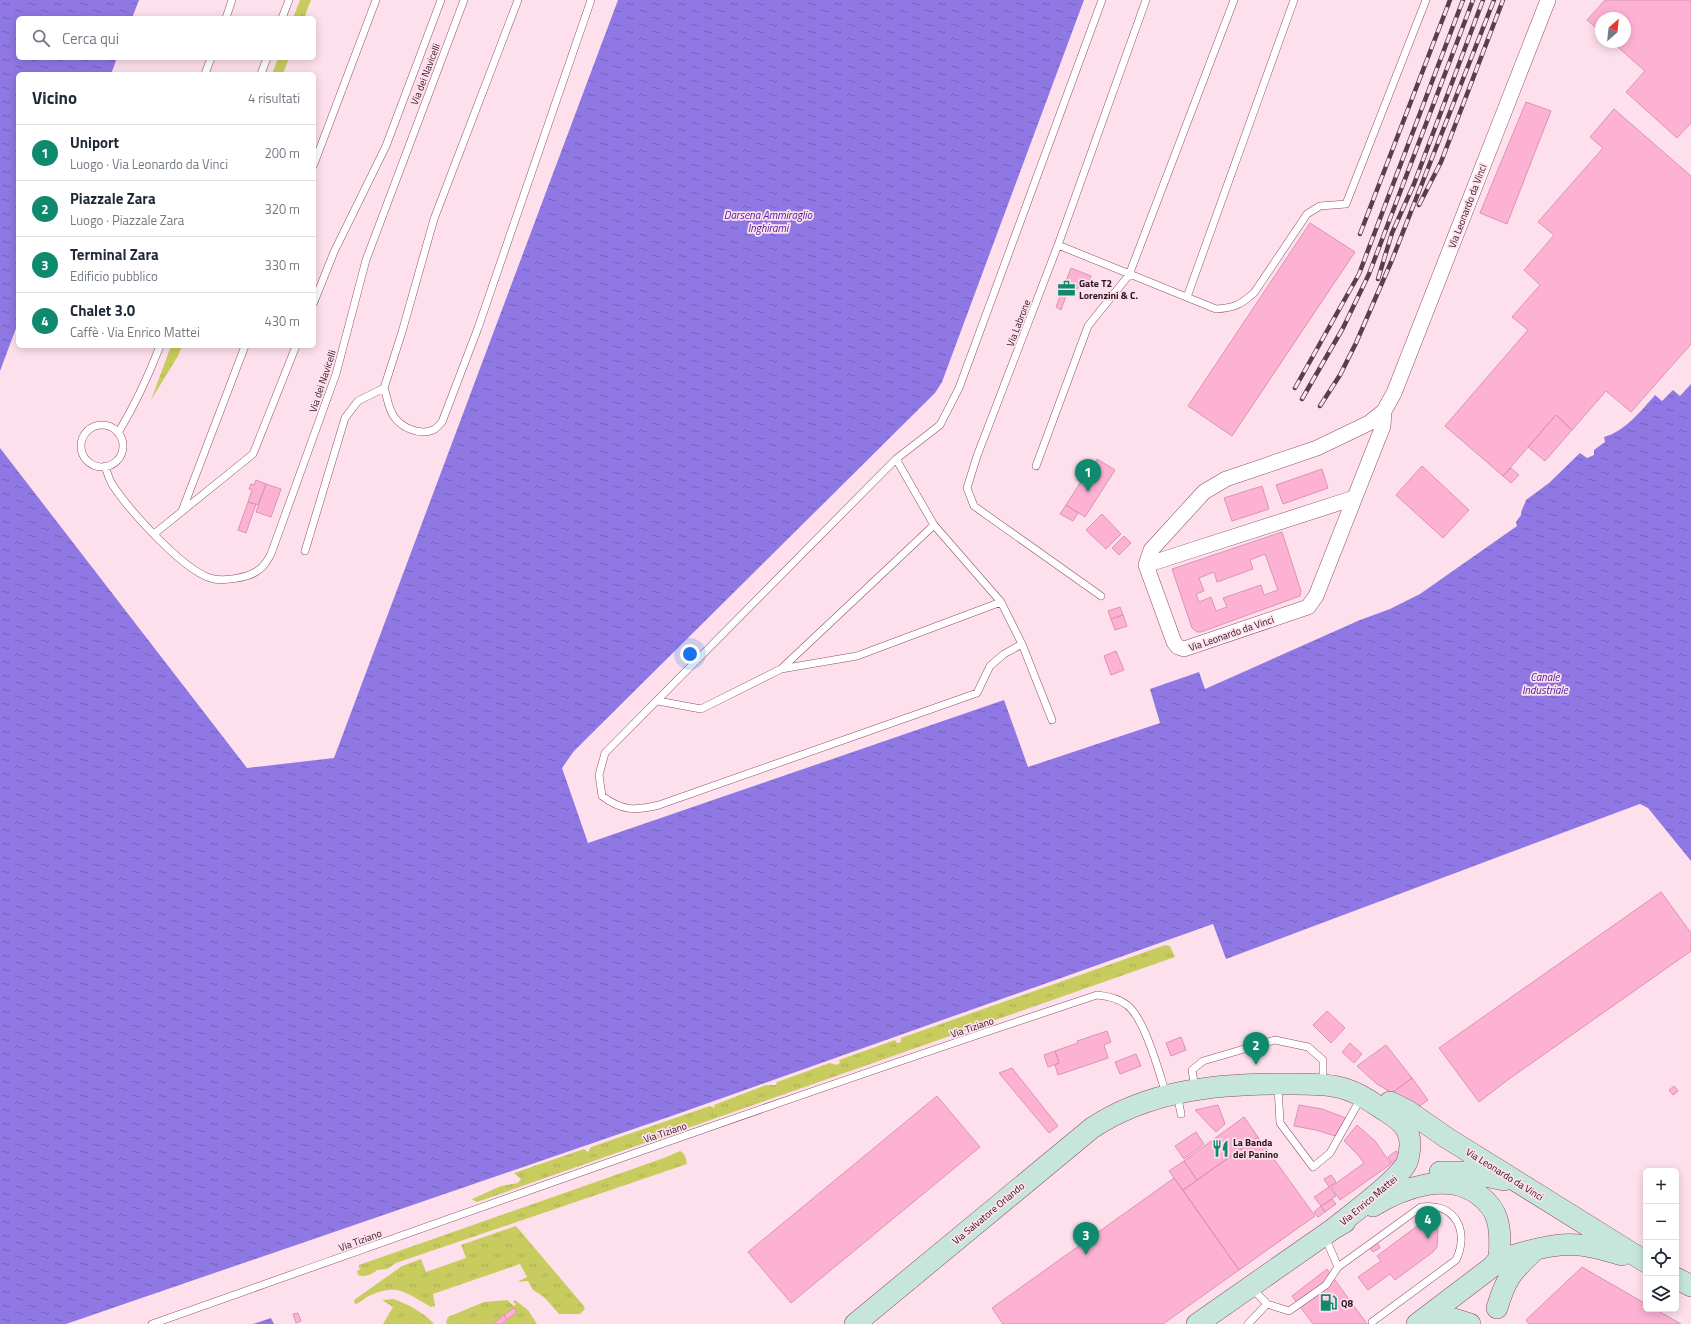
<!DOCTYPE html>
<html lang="it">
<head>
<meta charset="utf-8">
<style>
  :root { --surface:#fff; --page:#f6f6f7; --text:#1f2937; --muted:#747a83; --line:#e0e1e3; --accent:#0f8a6e }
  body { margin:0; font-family:"Titillium Web",sans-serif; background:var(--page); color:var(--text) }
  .controls { position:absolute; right:12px; bottom:12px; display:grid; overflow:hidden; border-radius:6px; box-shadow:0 2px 10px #0003 }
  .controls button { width:36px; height:36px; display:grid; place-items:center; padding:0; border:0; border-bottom:1px solid var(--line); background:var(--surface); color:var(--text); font:20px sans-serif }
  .compass { position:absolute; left:1595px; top:12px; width:36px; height:36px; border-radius:50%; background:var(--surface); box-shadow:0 2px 10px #0003; rotate:27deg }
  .you { position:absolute; left:690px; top:654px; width:14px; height:14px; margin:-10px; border:3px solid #fff; border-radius:50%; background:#1a73e8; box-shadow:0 0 0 6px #1a73e833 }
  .badge { display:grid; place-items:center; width:26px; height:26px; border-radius:50%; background:var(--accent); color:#fff; font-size:13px; font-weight:700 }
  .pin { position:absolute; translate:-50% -33px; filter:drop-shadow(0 1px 2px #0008) }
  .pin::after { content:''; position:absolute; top:21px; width:14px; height:12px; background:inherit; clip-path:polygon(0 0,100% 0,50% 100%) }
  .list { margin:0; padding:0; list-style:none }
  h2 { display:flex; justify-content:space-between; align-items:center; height:52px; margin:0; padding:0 16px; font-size:17px }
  h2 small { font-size:13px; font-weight:400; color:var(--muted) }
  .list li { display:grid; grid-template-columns:26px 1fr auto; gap:12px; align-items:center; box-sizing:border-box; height:56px; padding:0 16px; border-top:1px solid var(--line) }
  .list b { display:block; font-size:15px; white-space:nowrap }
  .list p { margin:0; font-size:13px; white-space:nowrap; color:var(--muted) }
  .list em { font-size:13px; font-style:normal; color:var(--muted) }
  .icon { flex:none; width:22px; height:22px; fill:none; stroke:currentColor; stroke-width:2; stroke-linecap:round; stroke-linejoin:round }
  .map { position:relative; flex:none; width:1691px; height:1324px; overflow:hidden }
  .search { position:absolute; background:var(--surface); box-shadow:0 2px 10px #0003; left:16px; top:16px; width:300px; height:44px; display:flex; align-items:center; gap:10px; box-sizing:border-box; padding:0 14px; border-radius:6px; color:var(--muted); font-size:15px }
  .panel { position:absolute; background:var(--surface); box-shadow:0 2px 10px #0003; left:16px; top:72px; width:300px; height:276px; border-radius:6px }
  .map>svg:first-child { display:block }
  .grass { fill:url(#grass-tufts) }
  .water { fill:url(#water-ripples) }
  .building { fill:#fdb2d3; stroke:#da94b3; fill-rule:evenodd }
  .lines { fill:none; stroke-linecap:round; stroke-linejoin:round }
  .lane-casing { stroke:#8e4f6d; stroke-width:8 }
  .street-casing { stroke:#8e4f6d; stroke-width:16 }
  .secondary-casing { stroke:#8e4f6d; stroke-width:22 }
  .lane { stroke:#fff; stroke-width:7 }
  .street { stroke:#fff; stroke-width:15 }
  .secondary { stroke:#c6e6dc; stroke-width:21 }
  .rail-casing { stroke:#593f4b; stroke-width:4.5 }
  .rail { stroke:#fee0ec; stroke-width:3; stroke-dasharray:9; stroke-linecap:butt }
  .labels { text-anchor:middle; stroke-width:3.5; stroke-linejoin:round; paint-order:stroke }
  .street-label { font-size:10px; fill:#2d131f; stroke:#fee0ec }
  .poi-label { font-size:10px; font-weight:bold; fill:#2d131f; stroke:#fee0ec; text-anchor:start }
  .water-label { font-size:11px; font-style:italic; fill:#4d20a1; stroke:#fee0ec }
</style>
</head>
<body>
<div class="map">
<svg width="1691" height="1324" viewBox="0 0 1691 1324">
  <defs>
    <pattern id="grass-tufts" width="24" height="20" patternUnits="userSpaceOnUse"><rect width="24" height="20" fill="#c8cc5f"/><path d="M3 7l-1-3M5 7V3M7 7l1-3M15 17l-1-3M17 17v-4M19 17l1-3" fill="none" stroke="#acae52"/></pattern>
    <pattern id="water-ripples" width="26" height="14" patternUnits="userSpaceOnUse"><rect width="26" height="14" fill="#8f78e4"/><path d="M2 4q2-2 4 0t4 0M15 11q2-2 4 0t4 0" fill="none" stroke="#7561b8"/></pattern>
  </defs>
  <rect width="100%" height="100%" fill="#fee0ec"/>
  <path class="grass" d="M300,0h11l-7,18h-11z
    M278,58h11l-6,16h-11z
    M171,346h11l-4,10 -27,44z
    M1165,945l5,1 5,11 -698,245 -4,-2 -1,-1 29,-13 17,-3 3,-4 -7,-6 70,-24 4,3 3,-5 119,-41 5,2 -1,-3 52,-20h10l1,-3 53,-19 6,2 4,-2 -1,-3 56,-20 2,3 4,-1v-4z
    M680,1151c5,2 6,7 7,13l-291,99 -9,6 -10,1c-4,4 -13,8 -19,5l-1,-4 4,-2 -2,-1v-3l305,-107z
    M516,1226l67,79 2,4 -5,5h-21l-15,-17 -11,-7 -5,-9 -11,1 10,-5 -7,-13 -87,30 2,12 -4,1c-24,-13 -32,-24 -60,-12 -6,2 -10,8 -16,9l-1,-4 48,-34 19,-7 5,13 40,-14 -5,-13z
    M393,1299c13,4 33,15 41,25h-51l10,-17 -11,-7z
    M507,1300l7,6 2,-2 -3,-2 2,-2 13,10 9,14h-90l-1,-2 2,-5 36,-15z"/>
  <path class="water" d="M0,0h139l-7,18h-114v40h99l-6,16h-93v249l-18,48z
    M618,0h466l-142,382 -7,11 -361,358 -12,17 26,75 416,-143 24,67 132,-44 -10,-34 49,-17 6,17 155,-69 30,-11 30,-15 97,-68 -1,-4 5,-7c0,-6 4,-10 5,-15l23,-17 31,-30 7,5 7,-3v-5l11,-8 -1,-5c20,-5 38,-27 51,-42l7,6 11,-11 7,6 11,-12v477l-43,-53 -8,-4 -3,1 -411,154 -13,-35 -530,188 -617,212h-66v-876l247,320 87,-10z
    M271,1318l3,6h-21z"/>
  <path class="building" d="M1605,0h86v123l-14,15 -51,-46 19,-21 -33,-29h13v-24h-24v14l-14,-12z
    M1526,102l25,9 -44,113 -27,-11z
    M1614,109l77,67v168l-60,68 -25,-21 -34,39 -16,-15 -53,61 -58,-50 83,-96 -16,-13 28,-32 -16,-15 30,-35 -16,-13 65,-74 -13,-11z
    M1310,223l45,29 -123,184 -44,-30z
    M1071,268l20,8 -2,5 -14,9 -6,-2 -8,22 -5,-3z
    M1556,415l16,15 -27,31 -17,-14z
    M1097,459l18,11 -30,47 -19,-12 16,-25 -7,-5 7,-10 9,5z
    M1422,466l47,44 -26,28 -47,-43z
    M1511,468l8,7 -8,8 -8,-7z
    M1322,469l6,19 -45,16 -7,-19z
    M256,480l10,4 -8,21 -10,-3 4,-12 -3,-1 2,-5 3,1z
    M266,484l15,5 -10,28 -15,-5z
    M1262,486l7,23 -37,12 -8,-23z
    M248,502l8,2 -10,29 -8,-3z
    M1066,505l12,8 -5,8 -13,-7z
    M1102,514l19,20 -15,15 -20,-19z
    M1282,532l19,59 -1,5 -99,36h-4l-5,-4 -20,-59zM1265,554l13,36 -14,5 -3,-10 -38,13 4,9 -11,4 -5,-14 -12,5 -3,-8 8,-3 -5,-13 15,-6 3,10 36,-13 -3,-9z
    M1124,536l7,7 -12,12 -7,-7z
    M1120,607l3,8 -12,4 -3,-8z
    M1123,615l4,11 -12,4 -4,-11z
    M1116,651l8,19 -13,5 -7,-19z
    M1661,892l30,41v18l-182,128 -30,23 -40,-54z
    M1327,1011l18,17 -14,15 -18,-18z
    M1107,1031l4,11 -7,3 4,13 -50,17 -3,-10 4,-2 -4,-12 23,-8 -1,-2z
    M1181,1037l5,13 -15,6 -5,-13z
    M1350,1043l12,11 -8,9 -12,-11z
    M1386,1045l26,33 -20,15 -15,-9 -20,-18z
    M1055,1051l4,12 -11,4 -4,-12z
    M1136,1054l5,12 -21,8 -5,-12z
    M1012,1068l46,58 -9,7 -50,-60z
    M1412,1078l16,22 -11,8 -25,-15z
    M1674,1086l4,5 -5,4 -4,-5z
    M937,1096l43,51 -189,156 -43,-51z
    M1218,1105l7,19 -9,8 -21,-22z
    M1299,1105l23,4 24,9 -11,18 -19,-6 -22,-4z
    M1244,1117l14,20 -61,43 -13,-19z
    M1357,1125l18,16 16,23 -51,36 -9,-13 33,-24 -6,-8 -14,-14z
    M1196,1132l8,12 -20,15 -9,-13z
    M1258,1137l57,79 -76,54 -56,-80z
    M1396,1151l6,7 -9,7 -5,-8z
    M1184,1161l13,19 -14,10 -14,-19z
    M1331,1175l5,7 -7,5 -5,-8z
    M1174,1178l65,92 -76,54h-160l-11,-16z
    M1329,1187l7,9 -15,10 -7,-9z
    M1332,1199l4,5 -11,8 -4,-6z
    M1321,1206l4,6 -7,5 -4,-5z
    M1428,1218l10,13 -1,16 -4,5 -38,28 -5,-6 -22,16 -10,-13 23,-16 -4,-5z
    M1377,1242l3,6 -7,4 -4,-5z
    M1582,1267l64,37v5h9l26,15h-152l-3,-4z
    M1327,1269l40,55h-54l-21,-28z
    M514,1308l3,4 -10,8 -3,-5z
    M298,1313l3,8 -5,2 -3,-9z
    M504,1315l3,5 -6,4h-8z"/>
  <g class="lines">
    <defs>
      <path id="lane" d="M226,18l6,-18
        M282,18l7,-18
        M205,74l6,-16
        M261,74l6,-16
        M314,164l62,-164
        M1058,245l158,64c18,-1 24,-4 38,-16l53,-79 13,-8 26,-2 80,-204
        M1187,297l107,-297
        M314,302l20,-50 52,-106 55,-146
        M384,388c3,8 4,19 9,27 7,12 26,21 40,15 3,-1 6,-5 9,-8l36,-94 113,-328
        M81 446a21 21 0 1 1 42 0a21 21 0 1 1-42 0Z
        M118,433c17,-28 30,-56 42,-87
        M896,459l38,66 67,77 21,42 30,76
        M105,466c2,6 4,13 7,18 16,25 70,85 98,94 11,4 38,0 47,-7 7,-4 10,-10 14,-17l65,-180 30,-114 98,-260
        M1036,466l52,-140 41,-51 105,-275
        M182,511l63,-165
        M154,534l99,-80 43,-108
        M305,551l40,-133 13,-17 26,-13 18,-56 32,-113 84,-219
        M1101,596l-127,-90 -7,-18 10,-32 81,-211 88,-245
        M1022,644l-18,10 -14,12 -13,27 -318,112c-24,6 -37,6 -57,-9l-3,-21 6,-22 291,-294 44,-34 19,-37 143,-388
        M781,669l76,-13 144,-54
        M658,701l43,8 80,-40 153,-144
        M1278,1086l2,37 33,44 17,-14 31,-55
        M1195,1088l-3,-18 11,-9 72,-21 33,7 15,13v23
        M1177,1094l4,20
        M1338,1267l83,-60c34,-5 49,24 35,53l-84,62
        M1251,1287l16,17 22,7 37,-26 12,-18 -13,-30
        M152,1324c314,-111 628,-224 945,-329 11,1 21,3 30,10 18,14 32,67 39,89
        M1248,1324l19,-20"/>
      <path id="street" d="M1384,411l-1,15 -67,170 -8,11 -124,42 -6,-2 -4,-5 -28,-77 5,-15 53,-58 22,-13 91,-31 52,-25 15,-12 10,-18 154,-393
        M1146,565l208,-67"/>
      <path id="secondary" d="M1390,1102l18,9 39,27 199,124
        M1440,1172h27l37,8
        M1373,1206c30,-18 76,-35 106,-11 9,7 15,14 18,24 4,13 3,27 2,40
        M1499,1259c26,-6 54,-17 80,-14 14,1 29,6 43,10
        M1676,1278l15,8
        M1497,1308c9,-30 15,-37 38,-58
        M855,1324l237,-196c56,-37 122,-44 189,-44 19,0 39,-1 57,3 19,4 33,15 49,25 14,9 24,17 23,35 -1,5 -1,10 -3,15 -8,18 -57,53 -74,67
        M1197,1324l136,-95 12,-7
        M1417,1324l75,-57 7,-8
        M1428,1324l26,-5 16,5"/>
    </defs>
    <use href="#lane" class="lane-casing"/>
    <use href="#street" class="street-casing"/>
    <use href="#secondary" class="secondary-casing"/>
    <use href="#lane" class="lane"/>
    <use href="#street" class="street"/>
    <use href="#secondary" class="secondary"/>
    <defs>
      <path id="rail" d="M1419,205l22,-43 62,-162
        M1360,234l90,-234
        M1378,279l14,-46 22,-49 69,-184
        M1295,388l64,-114 104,-274
        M1302,399l41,-71 26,-54 104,-274
        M1320,406l20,-31 16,-32 36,-83 102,-260"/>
    </defs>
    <use href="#rail" class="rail-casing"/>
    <use href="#rail" class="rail"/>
  </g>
  <defs>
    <symbol id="office-bare" viewBox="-9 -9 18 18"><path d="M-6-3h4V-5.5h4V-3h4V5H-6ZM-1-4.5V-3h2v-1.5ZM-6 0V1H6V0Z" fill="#0f8a6e" stroke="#fee0ec" stroke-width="2.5" paint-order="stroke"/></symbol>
    <symbol id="restaurant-bare" viewBox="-9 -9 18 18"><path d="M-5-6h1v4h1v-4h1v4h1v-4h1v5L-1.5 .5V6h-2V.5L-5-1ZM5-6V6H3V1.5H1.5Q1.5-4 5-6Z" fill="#0f8a6e" stroke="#fee0ec" stroke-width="2.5" paint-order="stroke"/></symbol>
    <symbol id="fuel-bare" viewBox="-9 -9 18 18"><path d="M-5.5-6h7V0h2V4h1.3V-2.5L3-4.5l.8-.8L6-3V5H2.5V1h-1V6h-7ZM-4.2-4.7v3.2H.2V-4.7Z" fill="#0f8a6e" stroke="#fee0ec" stroke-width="2.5" paint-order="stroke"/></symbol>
  </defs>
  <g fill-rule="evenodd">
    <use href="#office-bare" x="1054" y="276" width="25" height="25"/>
    <use href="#restaurant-bare" x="1208" y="1136" width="25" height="25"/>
    <use href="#fuel-bare" x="1316" y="1290" width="25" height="25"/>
  </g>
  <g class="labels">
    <g class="street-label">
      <text transform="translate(425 74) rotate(-69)" y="4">Via dei Navicelli</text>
      <text transform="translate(1467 206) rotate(-69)" y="4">Via Leonardo da Vinci</text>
      <text transform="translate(1018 323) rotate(-69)" y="4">Via Labrone</text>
      <text transform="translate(322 381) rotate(-72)" y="4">Via dei Navicelli</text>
      <text transform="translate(1231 633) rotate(-19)" y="4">Via Leonardo da Vinci</text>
      <text transform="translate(972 1027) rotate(-19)" y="4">Via Tiziano</text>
      <text transform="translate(665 1132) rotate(-19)" y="4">Via Tiziano</text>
      <text transform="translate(1505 1174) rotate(32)" y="4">Via Leonardo da Vinci</text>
      <text transform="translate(1368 1200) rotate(-40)" y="4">Via Enrico Mattei</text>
      <text transform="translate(988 1213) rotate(-40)" y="4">Via Salvatore Orlando</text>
      <text transform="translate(360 1240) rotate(-20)" y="4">Via Tiziano</text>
    </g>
    <g class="poi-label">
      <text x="1079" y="287">Gate T2<tspan x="1079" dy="12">Lorenzini &amp; C.</tspan></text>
      <text x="1233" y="1146">La Banda<tspan x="1233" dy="12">del Panino</tspan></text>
      <text x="1341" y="1307">Q8</text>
    </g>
    <g class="water-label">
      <text x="768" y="219">Darsena Ammiraglio<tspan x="768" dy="13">Inghirami</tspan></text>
      <text x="1545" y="681">Canale<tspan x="1545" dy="13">Industriale</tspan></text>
    </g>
  </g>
</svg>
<div class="controls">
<button>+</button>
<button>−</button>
<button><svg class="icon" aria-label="locate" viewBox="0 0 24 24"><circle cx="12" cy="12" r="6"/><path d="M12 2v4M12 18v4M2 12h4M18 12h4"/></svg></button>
<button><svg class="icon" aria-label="layers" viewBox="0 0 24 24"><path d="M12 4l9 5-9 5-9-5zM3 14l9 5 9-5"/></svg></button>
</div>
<svg class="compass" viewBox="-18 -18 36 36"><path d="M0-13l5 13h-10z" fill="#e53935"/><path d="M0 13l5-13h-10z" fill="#747a83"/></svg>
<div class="you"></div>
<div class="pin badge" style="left:1088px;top:492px">1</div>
<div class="pin badge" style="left:1256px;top:1065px">2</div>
<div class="pin badge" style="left:1086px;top:1255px">3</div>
<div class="pin badge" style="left:1428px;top:1239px">4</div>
<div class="search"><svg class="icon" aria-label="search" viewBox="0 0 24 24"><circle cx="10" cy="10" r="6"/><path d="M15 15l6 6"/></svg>Cerca qui</div>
<section class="panel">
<h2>Vicino<small>4 risultati</small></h2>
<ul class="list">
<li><span class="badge">1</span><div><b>Uniport</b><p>Luogo · Via Leonardo da Vinci</p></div><em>200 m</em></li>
<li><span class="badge">2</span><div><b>Piazzale Zara</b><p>Luogo · Piazzale Zara</p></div><em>320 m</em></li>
<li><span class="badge">3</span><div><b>Terminal Zara</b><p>Edificio pubblico</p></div><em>330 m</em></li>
<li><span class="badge">4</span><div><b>Chalet 3.0</b><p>Caffè · Via Enrico Mattei</p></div><em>430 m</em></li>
</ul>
</section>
</div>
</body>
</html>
